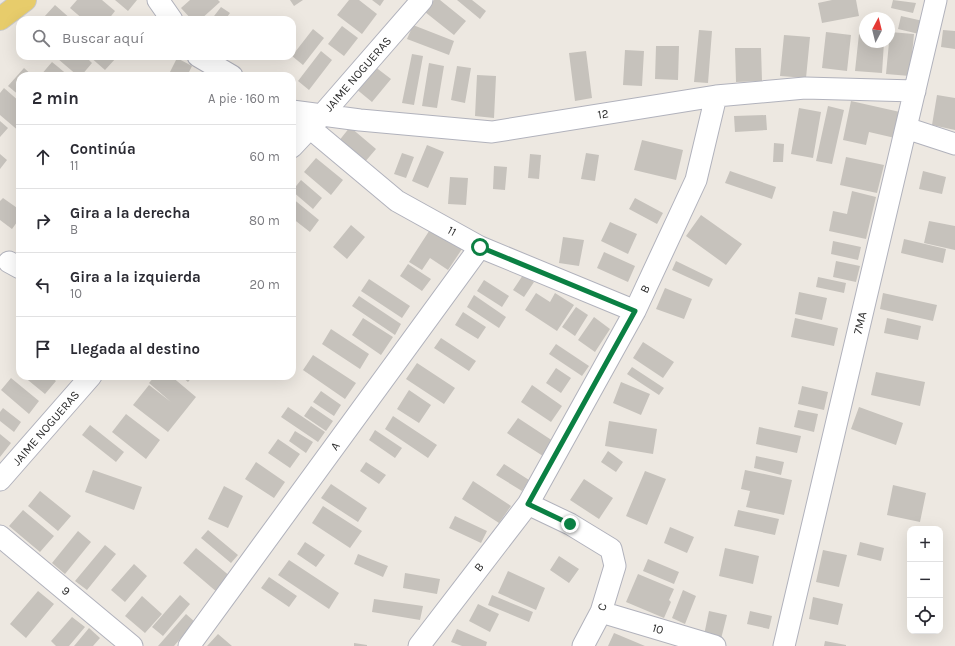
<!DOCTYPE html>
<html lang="es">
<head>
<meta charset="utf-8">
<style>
  :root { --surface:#fff; --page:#f7f7f7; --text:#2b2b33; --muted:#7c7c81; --line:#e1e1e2 }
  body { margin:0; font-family:Karla,sans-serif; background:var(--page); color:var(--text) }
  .controls { position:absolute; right:12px; bottom:12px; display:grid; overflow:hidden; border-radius:8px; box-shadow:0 4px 16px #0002 }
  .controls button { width:36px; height:36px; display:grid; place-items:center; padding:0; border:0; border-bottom:1px solid var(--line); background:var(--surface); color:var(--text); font:20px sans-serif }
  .compass { position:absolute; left:859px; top:12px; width:36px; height:36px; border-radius:50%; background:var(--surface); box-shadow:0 4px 16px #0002; rotate:7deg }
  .stop { position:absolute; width:12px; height:12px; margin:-9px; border:3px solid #0b8043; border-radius:50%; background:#fff }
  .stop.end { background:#0b8043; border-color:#fff; box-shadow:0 1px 4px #0008 }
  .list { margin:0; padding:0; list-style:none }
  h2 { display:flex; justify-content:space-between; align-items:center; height:52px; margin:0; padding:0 16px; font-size:17px }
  h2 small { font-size:13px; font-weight:400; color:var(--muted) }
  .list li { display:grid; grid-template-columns:26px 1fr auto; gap:12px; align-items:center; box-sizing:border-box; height:64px; padding:0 16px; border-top:1px solid var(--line) }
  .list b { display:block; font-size:15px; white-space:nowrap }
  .list p { margin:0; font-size:13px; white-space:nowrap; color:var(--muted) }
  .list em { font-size:13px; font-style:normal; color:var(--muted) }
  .icon { flex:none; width:22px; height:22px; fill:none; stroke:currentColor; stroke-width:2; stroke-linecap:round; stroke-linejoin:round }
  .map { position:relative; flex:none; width:955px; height:646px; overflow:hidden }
  .search { position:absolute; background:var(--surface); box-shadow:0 4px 16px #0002; left:16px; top:16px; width:280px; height:44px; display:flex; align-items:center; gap:10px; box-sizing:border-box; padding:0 14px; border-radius:12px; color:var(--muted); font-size:15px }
  .panel { position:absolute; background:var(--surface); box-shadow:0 4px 16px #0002; left:16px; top:72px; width:280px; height:308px; border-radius:12px }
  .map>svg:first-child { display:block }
  .building { fill:#c6c2bc }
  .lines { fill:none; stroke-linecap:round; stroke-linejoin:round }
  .minor-casing { stroke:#b1b2bc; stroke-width:23 }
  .major-casing { stroke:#c8c8c8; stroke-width:24 }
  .minor { stroke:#fff; stroke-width:21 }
  .major { stroke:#e7cc6b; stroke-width:22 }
  .route { stroke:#0b8043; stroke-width:5 }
  .labels { text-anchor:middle; stroke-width:3; stroke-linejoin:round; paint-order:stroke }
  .street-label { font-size:12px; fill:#2d2d2d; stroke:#fff }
</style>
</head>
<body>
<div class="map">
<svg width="955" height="646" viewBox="0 0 955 646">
  <rect width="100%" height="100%" fill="#ede8e1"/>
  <path class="building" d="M77,0h25l13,11 -7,9h-24l-14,-12z
    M115,0h22l-9,11z
    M190,0h28l2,2 -20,18h-8l-11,-12z
    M290,0h13l-9,6z
    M349,0h10l18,14 -15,20 -25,-19z
    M372,0h12l-4,6z
    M434,0h6l26,21 -12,14 -29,-23z
    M457,0h15l14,11 -6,8z
    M832,0h24l3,16 -37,7 -4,-20z
    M893,0l23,3 -3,10 -22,-5z
    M55,5l17,15h-25l-3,-3z
    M221,7l9,6 -5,7h-14z
    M901,16l22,5 -4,13 -21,-5z
    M413,25l41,16 -5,14 -42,-16z
    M342,26l16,12 -14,18 -16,-12z
    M313,29l11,9 -21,27 -11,-9z
    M699,30l13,1 -4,52 -14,-1z
    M943,30l12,1v18l-14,-2z
    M826,32l25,3 -4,36 -25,-3z
    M890,32l24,2 -4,42 -24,-2z
    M859,34l6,1v7h19l-2,31 -27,-2z
    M784,35l26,2 -4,41 -26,-2z
    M656,46h23l-1,34 -23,-1z
    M735,48h26l1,33 -26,1z
    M625,50l19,1 -2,35 -19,-1z
    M321,51l11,9 -23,30 -11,-9z
    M586,51l6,47 -17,3 -6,-48z
    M412,54l11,2 -9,49 -12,-2z
    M60,56h25l7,7 -11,13h-3l-20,-17z
    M89,56h25l2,2 -11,12z
    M177,58l15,8 -5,10h-19z
    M52,62l17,14h-29z
    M429,63l15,3 -7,42 -15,-2z
    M374,66l17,13 -19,23 -17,-14z
    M457,66l14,2 -6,35 -14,-3z
    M24,68l9,8h-13v20l-12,-10z
    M477,75l19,1 -2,42 -19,-2z
    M4,88l16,14v30l-20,-17v-22z
    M937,95l18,3v32l-23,-5z
    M851,101l49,11 -5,26 -26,-6 -3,13 -23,-5z
    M828,106l16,4 -12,54 -16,-3z
    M799,108l22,4 -8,46 -22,-4z
    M766,115l1,15 -32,2 -1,-16z
    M0,121l8,7 -8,9z
    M350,127l26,22 -12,14 -26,-21z
    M642,140l41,10 -7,30 -42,-10z
    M774,143l10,1 -1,18h-10z
    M427,145l17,7 -16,36 -16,-7z
    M402,153l12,4 -8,21 -12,-4z
    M586,153l13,2 -4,26 -14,-2z
    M0,154l7,6 -7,9z
    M530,154l11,1 -2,24 -11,-1z
    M846,157l38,8 -7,28 -37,-8z
    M316,158l27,22 -12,15 -27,-23z
    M494,166l13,1 -2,23 -12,-1z
    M730,171l46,16 -4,12 -47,-16z
    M923,171l23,6 -4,17 -23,-5z
    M450,177l18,1 -2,27 -18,-1z
    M301,180l21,18 -9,11 -21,-18z
    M852,191l24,6 -10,42 -37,-8 4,-20 14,3z
    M3,198l17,12v8l-8,11 -12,-9v-19z
    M292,198l27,22 -9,12 -18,-14z
    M635,198l28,15 -6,11 -28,-15z
    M701,215l41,29 -16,21 -40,-29z
    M929,221l26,5v24l-31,-7z
    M610,222l27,12 -9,20 -27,-13z
    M351,225l14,12 -18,22 -14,-12z
    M433,225l31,21 -16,24 -18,-12 -8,12 -13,-8z
    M563,237l21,3 -5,26 -20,-3z
    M904,239l42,10 -3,14 -42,-10z
    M833,241l28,6 -3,13 -27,-6z
    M604,252l31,14 -7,16 -31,-14z
    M676,261l37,18 -4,8 -37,-17z
    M836,261l24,5 -4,16 -23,-5z
    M408,264l23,15 -9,12 -22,-15z
    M523,275l11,7 -10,15 -11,-7z
    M818,277l28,6 -2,10 -28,-6z
    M369,279l41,27 -8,12 -41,-27z
    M484,280l25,16 -7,11 -25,-16z
    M665,288l27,11 -8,20 -28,-10z
    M799,292l28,6 -5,22 -27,-6z
    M536,293l14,9 5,-9 19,12 -17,26 -32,-21z
    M883,293l54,12 -4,16 -53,-12z
    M474,295l32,22 -7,11 -32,-21z
    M359,296l42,28 -6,11 -43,-29z
    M576,307l12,8 -13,21 -13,-9z
    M463,312l23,15 -8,12 -23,-14z
    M594,317l16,12 -15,23 -17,-12z
    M363,318l30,19 -12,18 -29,-20z
    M795,318l43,10 -4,18 -43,-9z
    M887,318l34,8 -3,14 -34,-7z
    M331,329l38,25 -9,15 -38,-25z
    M441,338l35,23 -7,10 -35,-23z
    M643,342l31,20 -11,16 -30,-20z
    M556,344l33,22 -7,10 -33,-22z
    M313,355l43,28 -11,16 -42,-29z
    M417,363l38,25 -11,16 -38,-25z
    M632,367l32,21 -5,7 -32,-21z
    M556,368l15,10 -10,15 -15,-10z
    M876,372l49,10 -5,24 -49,-11z
    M23,376h27l6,5 -11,13z
    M155,376h16l25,21 -28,35 -35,-27 16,-20 22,17 -22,-19z
    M181,376h12l-5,6z
    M11,378l28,23 -10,13 -28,-24z
    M621,382l29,12 -9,21 -28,-12z
    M532,385l30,21 -11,16 -30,-20z
    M802,386l26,6 -4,18 -26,-6z
    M409,390l22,15 -12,18 -22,-14z
    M321,391l20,14 -7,11 -21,-14z
    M311,406l22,15 -7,10 -22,-15z
    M288,407l37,25 -7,10 -37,-25z
    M859,407l44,16 -7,22 -45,-16z
    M3,408l18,14 -7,10 -14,-11v-9z
    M798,410l20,4 -4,18 -20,-5z
    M126,414l34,26 -14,19 -34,-27z
    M393,416l44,29 -9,13 -43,-29z
    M518,418l35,23 -10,15 -36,-23z
    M609,421l48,8 -4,25 -48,-8z
    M90,425l34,27 -8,10 -34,-27z
    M759,427l42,9 -4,17 -41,-9z
    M375,430l27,18 -7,10 -26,-18z
    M295,431l18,11 -7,11 -17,-12z
    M0,434l11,9 -11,14z
    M278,439l22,15 -10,14 -22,-15z
    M608,451l15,11 -7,10 -15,-10z
    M756,456l28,6 -3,13 -27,-7z
    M256,462l29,20 -11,16 -29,-19z
    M366,462l20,13 -7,9 -19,-13z
    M504,464l25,16 -7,11 -26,-16z
    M93,470l49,17 -8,23 -49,-18z
    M745,470l47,10 -8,35 -38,-8 4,-16 -9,-2z
    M645,471l21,8 -19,46 -21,-9z
    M584,479l29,19 -14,21 -29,-19z
    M473,481l38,25 -12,17 -37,-24z
    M331,484l36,24 -9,14 -37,-24z
    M893,485l33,8 -6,29 -33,-7z
    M224,486l19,10 -15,32 -20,-9z
    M40,491l31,25 -13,15 -30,-25z
    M323,506l39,25 -12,17 -38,-25z
    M23,510l31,26 -14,16 -31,-26z
    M738,510l41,9 -4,16 -41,-9z
    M455,516l32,15 -6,12 -32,-15z
    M670,527l24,10 -7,16 -23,-10z
    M208,530l30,25 -7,8 -30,-25z
    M78,531l13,11 -26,32 -13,-11z
    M305,542l20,13 -9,12 -19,-13z
    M860,542l24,6 -3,13 -24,-6z
    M105,545l11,9 -29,36 -12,-9z
    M196,548l35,29 -13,16 -35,-30z
    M725,548l34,8 -6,28 -34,-8z
    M823,550l24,5 -8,32 -23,-5z
    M358,554l30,12 -5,11 -29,-13z
    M559,556l20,13 -10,14 -19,-13z
    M648,559l31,13 -5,12 -31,-13z
    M289,560l50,33 -10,16 -51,-34z
    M134,564l13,12 -22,26 -14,-12z
    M508,571l37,17 -9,22 -38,-17z
    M405,573l35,6 -3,15 -34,-6z
    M638,574l36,15 -5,11 2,2 -7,16 -38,-16z
    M269,577l28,19 -8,11 -28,-19z
    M683,590l13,6 -11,28 -13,-6z
    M38,591l16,13 -28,34 -16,-14z
    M180,595l10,9 -27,32 -11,-9z
    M492,595l41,17 -4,10 -41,-17z
    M142,596l20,18 -17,19 -20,-17z
    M813,597l30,7 -5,21 -29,-6z
    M374,599l49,7 -3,14 -48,-8z
    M478,604l21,10 -9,18 -21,-11z
    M709,611l18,4 -6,24 -17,-4z
    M750,611l22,5 -3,13 -22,-5z
    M186,614l9,8 -21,24h-16z
    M72,617l13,10 -16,19h-13l-5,-5z
    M89,628l11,10 -7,8h-19z
    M457,629l30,13 -1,4h-24l-11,-4z
    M614,633l31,13h-37z
    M218,634l14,12h-25z
    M825,641l21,4v1h-22z
    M354,643l13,2v1h-13z"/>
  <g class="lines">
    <defs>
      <path id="minor" d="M158,0l14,20
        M198,56l34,20
        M292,111l68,9 132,12 224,-36 89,-8 110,3
        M292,113l105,88 83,46 155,64
        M906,128l49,16
        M292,147l30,-32 100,-115
        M9,262l11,6
        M0,480l91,-104
        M528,504l42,20 41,25 4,17 -14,46 -18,34
        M0,536l132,110
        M601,612l114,34
        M189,646l291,-399
        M419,646l109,-142 107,-193 61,-131 20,-84
        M784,646l152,-646"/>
      <path id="major" d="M0,19l25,-19"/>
    </defs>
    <use href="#minor" class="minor-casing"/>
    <use href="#major" class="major-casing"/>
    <use href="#minor" class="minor"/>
    <use href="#major" class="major"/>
  </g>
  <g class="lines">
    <path class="route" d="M480,247l155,64 -107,193 42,20"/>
  </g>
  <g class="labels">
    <g class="street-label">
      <text transform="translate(358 74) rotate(-49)" y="4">JAIME NOGUERAS</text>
      <text transform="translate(603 114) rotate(-9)" y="4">12</text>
      <text transform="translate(452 231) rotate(29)" y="4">11</text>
      <text transform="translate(645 289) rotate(-65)" y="4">B</text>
      <text transform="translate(860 323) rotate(-77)" y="4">7MA</text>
      <text transform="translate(46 428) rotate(-49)" y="4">JAIME NOGUERAS</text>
      <text transform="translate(335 446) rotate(-54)" y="4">A</text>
      <text transform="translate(479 567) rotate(-52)" y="4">B</text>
      <text transform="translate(66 591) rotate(40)" y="4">9</text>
      <text transform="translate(602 607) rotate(-70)" y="4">C</text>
      <text transform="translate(658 629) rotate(17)" y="4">10</text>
    </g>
  </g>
</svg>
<div class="controls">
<button>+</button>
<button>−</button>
<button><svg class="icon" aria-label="locate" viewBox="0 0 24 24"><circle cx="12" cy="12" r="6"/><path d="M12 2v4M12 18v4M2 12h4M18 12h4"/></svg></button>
</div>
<svg class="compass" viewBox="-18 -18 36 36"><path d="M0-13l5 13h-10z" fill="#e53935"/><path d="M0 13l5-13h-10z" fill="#7c7c81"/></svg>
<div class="stop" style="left:480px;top:247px"></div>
<div class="stop end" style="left:570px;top:524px"></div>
<div class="search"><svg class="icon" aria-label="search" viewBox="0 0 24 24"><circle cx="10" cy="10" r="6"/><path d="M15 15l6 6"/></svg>Buscar aquí</div>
<section class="panel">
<h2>2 min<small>A pie · 160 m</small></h2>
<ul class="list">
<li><svg class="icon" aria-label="ahead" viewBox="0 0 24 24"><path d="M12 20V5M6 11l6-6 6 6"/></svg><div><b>Continúa</b><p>11</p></div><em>60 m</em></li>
<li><svg class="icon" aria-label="right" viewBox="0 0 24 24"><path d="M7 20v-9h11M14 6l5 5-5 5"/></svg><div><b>Gira a la derecha</b><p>B</p></div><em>80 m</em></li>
<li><svg class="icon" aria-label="left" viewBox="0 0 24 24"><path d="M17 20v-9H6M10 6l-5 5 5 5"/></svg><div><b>Gira a la izquierda</b><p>10</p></div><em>20 m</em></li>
<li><svg class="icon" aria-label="arrive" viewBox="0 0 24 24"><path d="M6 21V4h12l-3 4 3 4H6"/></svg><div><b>Llegada al destino</b></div></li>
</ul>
</section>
</div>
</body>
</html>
